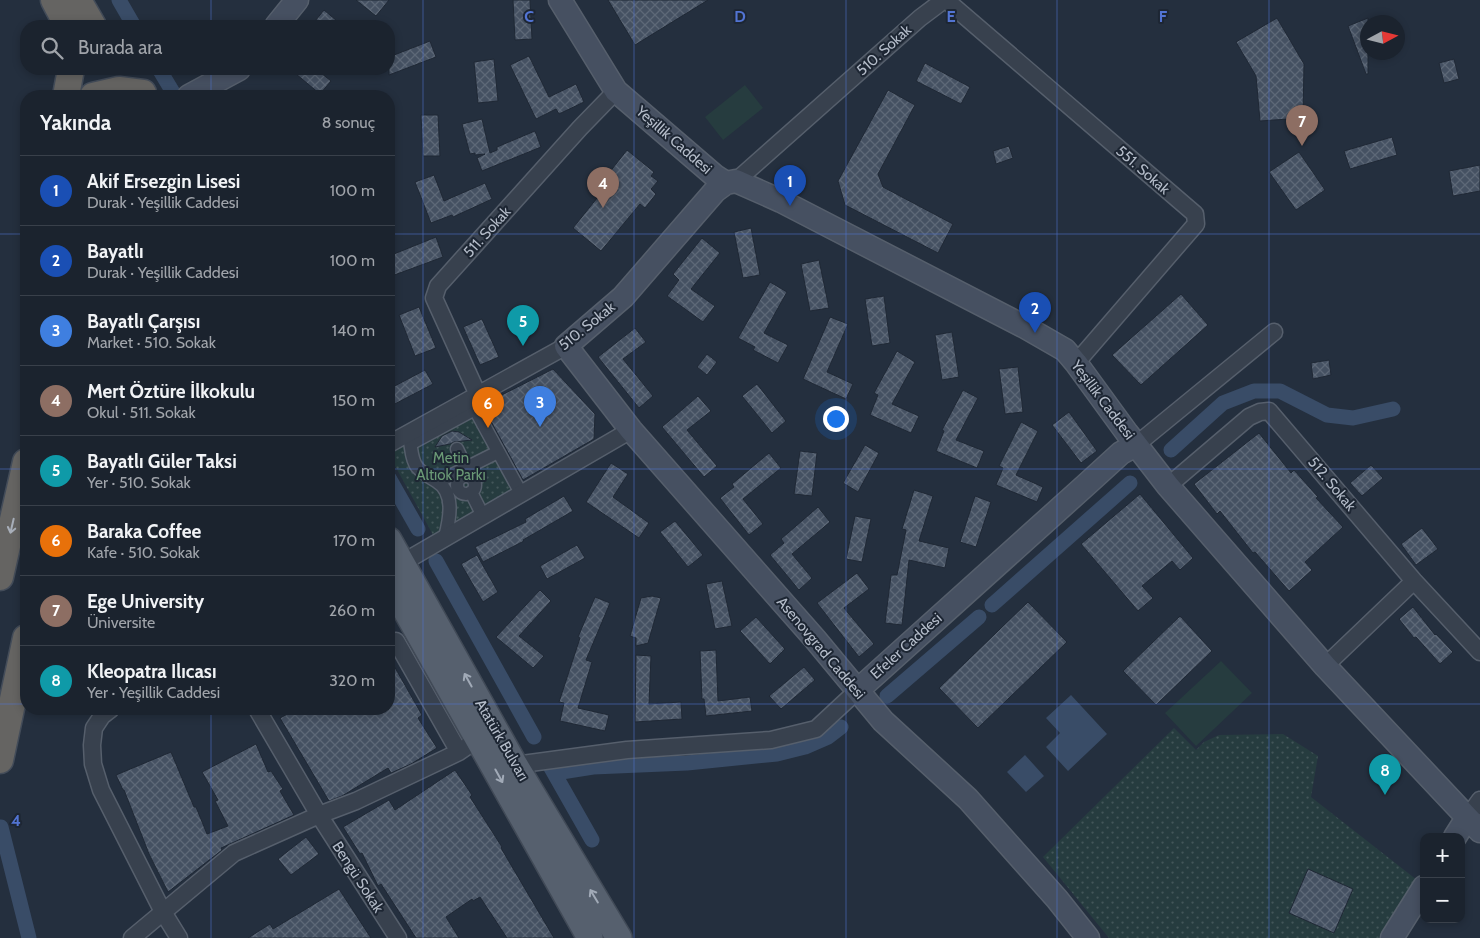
<!DOCTYPE html>
<html lang="tr">
<head>
<meta charset="utf-8">
<style>
  :root { --surface:#1b232e; --page:#242b36; --text:#f1f3f6; --muted:#a0a4aa; --line:#39404a; --accent:#bca0f2 }
  body { margin:0; font-family:Cabin,sans-serif; background:var(--page); color:var(--text) }
  .controls { position:absolute; right:15px; bottom:15px; display:grid; overflow:hidden; border-radius:10px; box-shadow:0 2px 8px #0003 }
  .controls button { width:45px; height:45px; display:grid; place-items:center; padding:0; border:0; border-bottom:1px solid var(--line); background:var(--surface); color:var(--text); font:25px sans-serif }
  .compass { position:absolute; left:1360px; top:15px; width:45px; height:45px; border-radius:50%; background:var(--surface); box-shadow:0 2px 8px #0003; rotate:83deg }
  .you { position:absolute; left:835px; top:418px; width:18px; height:18px; margin:-12px; border:4px solid #fff; border-radius:50%; background:#1a73e8; box-shadow:0 0 0 8px #1a73e833 }
  .badge { display:grid; place-items:center; width:32px; height:32px; border-radius:50%; background:var(--accent); color:#fff; font-size:16px; font-weight:700 }
  .pin { position:absolute; translate:-50% -41px; filter:drop-shadow(0 1px 2px #0008) }
  .pin::after { content:''; position:absolute; top:26px; width:18px; height:15px; background:inherit; clip-path:polygon(0 0,100% 0,50% 100%) }
  .list { margin:0; padding:0; list-style:none }
  h2 { display:flex; justify-content:space-between; align-items:center; height:65px; margin:0; padding:0 20px; font-size:21px }
  h2 small { font-size:16px; font-weight:400; color:var(--muted) }
  .list li { display:grid; grid-template-columns:32px 1fr auto; gap:15px; align-items:center; box-sizing:border-box; height:70px; padding:0 20px; border-top:1px solid var(--line) }
  .list b { display:block; font-size:19px; white-space:nowrap }
  .list p { margin:0; font-size:16px; white-space:nowrap; color:var(--muted) }
  .list em { font-size:16px; font-style:normal; color:var(--muted) }
  .icon { flex:none; width:28px; height:28px; fill:none; stroke:currentColor; stroke-width:2; stroke-linecap:round; stroke-linejoin:round }
  .map { position:relative; flex:none; width:1480px; height:938px; overflow:hidden }
  .search { position:absolute; background:var(--surface); box-shadow:0 2px 8px #0003; left:20px; top:20px; width:375px; height:55px; display:flex; align-items:center; gap:12px; box-sizing:border-box; padding:0 18px; border-radius:20px; color:var(--muted); font-size:19px }
  .panel { position:absolute; background:var(--surface); box-shadow:0 2px 8px #0003; left:20px; top:90px; width:375px; height:625px; border-radius:20px }
  .map>svg:first-child { display:block }
  .green { fill:#263c3f }
  .park { fill:url(#park-dots) }
  .water { fill:#394c67 }
  .lines { fill:none; stroke-linecap:round; stroke-linejoin:round }
  .canal { stroke:#394c67; stroke-width:15 }
  .building { fill:url(#building-cross-hatch); stroke:#1f2835 }
  .pedestrian-casing { stroke:#565f6c; stroke-width:15 }
  .minor-casing { stroke:#565f6c; stroke-width:19 }
  .secondary-casing { stroke:#565f6c; stroke-width:25 }
  .primary-casing { stroke:#414a57; stroke-width:28 }
  .trunk-casing { stroke:#434c59; stroke-width:29 }
  .pedestrian { stroke:#38414e; stroke-width:12 }
  .minor { stroke:#38414e; stroke-width:16 }
  .secondary { stroke:#465061; stroke-width:22 }
  .primary { stroke:#56606e; stroke-width:25 }
  .trunk { stroke:#656462; stroke-width:26 }
  .oneway { stroke:#a8afba }
  .oneway2 { stroke:#a1aab7 }
  .grid { fill:none; stroke:#5274d3; stroke-width:1; stroke-opacity:0.55 }
  .labels { text-anchor:middle; stroke-width:4; stroke-linejoin:round; paint-order:stroke }
  .street-label { font-size:15px; fill:#b4bcc9; stroke:#1d2633 }
  .park-label { font-size:15px; fill:#6b9a76; stroke:#1d2633 }
  .grid-label { font-size:16px; text-anchor:middle; font-weight:bold; fill:#5274d3; stroke:#1d2633; stroke-width:4; stroke-linejoin:round; paint-order:stroke }
</style>
</head>
<body>
<div class="map">
<svg width="1480" height="938" viewBox="0 0 1480 938">
  <defs>
    <pattern id="park-dots" width="8" height="8" patternUnits="userSpaceOnUse" patternTransform="scale(1.25)"><rect width="8" height="8" fill="#263c3f"/><path d="M2 2h.1M6 6h.1" fill="none" stroke="#435659" stroke-width="1.8" stroke-linecap="round"/></pattern>
    <pattern id="building-cross-hatch" width="8" height="8" patternUnits="userSpaceOnUse" patternTransform="scale(1.25)"><rect width="8" height="8" fill="#455162"/><path d="M0 0l8 8M0 8l8-8" fill="none" stroke="#5d6877"/></pattern>
  </defs>
  <rect width="100%" height="100%" fill="#242f3e"/>
  <path class="green" d="M745,85l18,23 -40,32 -18,-23z
    M1221,661l31,32 -56,53 -31,-33z"/>
  <path class="park" d="M470,400l52,95 -85,47 -48,-87v-11z
    M1174,728l22,22 8,-8 15,-7 64,-1 35,22 -7,41 106,83 -36,58h-272l-66,-81z"/>
  <path class="water" d="M1071,695l36,39 -39,37 -22,-24 14,-14 -14,-15z
    M1025,755l19,21 -18,16 -19,-20z"/>
  <g class="lines">
    <path class="canal" d="M119,0l15,26
      M159,69l15,25
      M1171,450l52,-47 31,-12h26l47,24 26,3 40,-9
      M389,478l29,51
      M436,561l98,176
      M992,605l138,-122
      M887,696l92,-79
      M550,766l42,74
      M555,773l38,-6 94,-4 90,-9 28,-7 23,-10 13,-10
      M1,827l28,111"/>
  </g>
  <path class="building" d="M356,0h33l-13,16z
    M513,0h17l2,39 -17,1z
    M608,0h100l-73,45z
    M324,10l19,16h-32z
    M1277,18l27,46 -1,54 -43,3 -4,-45 -20,-34z
    M1368,18v56h-2l-18,-48z
    M430,41l6,16 -47,18v-18z
    M529,56l20,41 27,-13 8,18 -25,12 -3,-5 -20,10 -26,-54z
    M494,59l4,42 -20,2 -4,-41z
    M1454,59l5,20 -15,4 -5,-20z
    M925,63l45,24 -9,17 -45,-23z
    M290,69h26l15,12 -11,13z
    M888,90l27,15 -37,69 5,13 70,37 -15,29 -93,-48 -7,-24z
    M421,115h17l2,41h-17z
    M482,119l8,34 7,-3v-3l38,-16 6,16 -59,24 -5,-13 8,-4 -10,1v-2l-5,1 -8,-30z
    M1392,137l5,18 -47,14 -6,-18z
    M1009,146l4,12 -17,6 -3,-13z
    M627,150l27,22 -3,4 7,5 -7,8 5,5 -11,14 -5,-4 -39,47 -28,-23 41,-51 -5,-4z
    M1299,152l26,38 -29,20 -27,-38z
    M1480,165v26l-27,5 -4,-25z
    M434,175l10,26 41,-18 7,16 -39,18 -1,-2 -21,8 -16,-41z
    M751,228l9,47 -17,3 -9,-46z
    M436,237l7,20 -54,20v-21z
    M702,238l18,15 -29,36 24,17 -12,16 -36,-26 12,-16 -6,-6z
    M819,260l10,48 -19,3 -9,-47z
    M770,282l17,10 -23,41 24,12 -10,18 -25,-13 2,-3 -17,-9z
    M1181,294l27,31 -67,60 -29,-30z
    M884,296l6,47 -18,3 -7,-47z
    M419,307l17,41 -21,8 -16,-41z
    M830,317l18,7 -21,48 26,12 -7,15 -43,-20z
    M482,319l17,38 -19,8 -17,-38z
    M635,328l11,14 -23,17 30,37 -14,12 -41,-51z
    M952,332l7,45 -17,3 -7,-45z
    M897,351l18,11 -23,42 27,12 -8,17 -41,-18 8,-20 -4,-2z
    M707,354l10,8 -10,13 -10,-8z
    M1329,360l2,15 -18,4 -2,-16z
    M1018,367l5,45 -18,2 -6,-45z
    M553,369l42,45 -1,25 -71,41 -41,-75z
    M425,370l8,14 -44,23v-18z
    M757,384l29,37 -14,12 -30,-37z
    M963,390l15,8 -22,42 28,11 -7,17 -41,-17 8,-20 -2,-1z
    M698,396l13,15 -24,19 30,36 -13,11 -42,-50z
    M1069,412l28,39 -16,12 -29,-38z
    M1021,422l17,9 -22,44 27,12 -6,15 -41,-17 7,-17 -4,-2z
    M452,431l7,1 13,8 -18,2 -4,2 -15,3 7,-11z
    M1259,433l32,40 3,-3 24,27 -2,1 27,29 -38,35 7,8 -23,21 -34,-39 -2,1 -33,-42 -3,3 -23,-30z
    M865,445l14,8 -21,39 -15,-9z
    M800,451l17,2 -5,43 -18,-2z
    M769,453l12,15 -38,31 20,25 -14,11 -29,-37 14,-11 -2,-3z
    M611,463l17,11 -15,23 36,26 -10,15 -53,-36z
    M1371,465l12,13 -21,18 -12,-13z
    M914,490l19,6 -14,45 30,7 -4,20 -36,-8 -7,65 -17,-2 6,-48h6l9,-45 -4,-1z
    M1140,494l53,64 -13,12 -8,-9 -30,25 11,12 -15,13 -57,-67z
    M564,496l9,15 -50,29 1,1 -41,21 -8,-15 51,-25 -1,-3z
    M975,496l16,6 -15,45 -16,-5z
    M818,507l12,15 -38,32 20,24 -13,12 -29,-35 14,-12 -3,-4z
    M855,516l16,3 -9,43 -16,-3z
    M675,521l28,34 -15,12 -28,-35z
    M1422,528l16,21 -22,16 -15,-21z
    M577,545l8,13 -38,21 -7,-13z
    M477,555l21,37 -15,10 -22,-38z
    M857,573l12,16 -25,19 30,36 -15,13 -42,-54z
    M722,581l10,45 -17,3 -9,-45z
    M540,590l11,11 -32,35 25,20 -11,12 -37,-31z
    M652,596l9,2 -13,45 -12,3v-8l-6,-2 11,-38z
    M595,597l15,6 -24,57 6,2 -14,46 31,7 -4,16 -45,-10 4,-18 -5,-1 21,-64 -2,-1z
    M1028,602l39,40 -89,86 -39,-40z
    M1413,607l22,28 1,-1 17,18 -13,12 -24,-27 -2,1 -15,-19z
    M1180,616l32,35 -56,54 -33,-34z
    M756,617l29,32 -15,15 -30,-33z
    M716,650l2,51 32,-4 2,14 -46,5 -2,-17h-2l-2,-48z
    M636,655l15,1 -2,48 32,-2 1,17 -47,3z
    M389,657l33,58 -4,3 19,30 -26,16 -20,9 -3,-5 -46,28 -13,5 -49,-83 17,-9h92z
    M804,667l11,13 -34,29 -12,-13z
    M256,744l12,28 3,-1 12,18 -3,2 14,24 -73,33 1,2 -5,4 -49,38 -19,-38 -25,-64h-1l-7,-15 55,-23 23,55h2l11,27 21,-8 -13,-25 3,-1 -16,-28z
    M455,770l17,25 -2,2 32,50 -1,1 53,90h-47l-27,-41 -7,4 -1,-2 -26,18 13,21h-43l-35,-54 -3,2 -16,-33 -2,1 -17,-27 46,-27 6,10z
    M306,837l13,17 -28,21 -13,-16z
    M1308,869l45,20 -19,44 -45,-20z
    M339,889l32,49h-123l22,-14 3,5z"/>
  <g class="lines">
    <defs>
      <path id="pedestrian" d="M470,400l52,95
        M408,434c4,10 2,24 9,33 5,6 12,10 19,14 19,11 14,37 9,56
        M412,443l63,-34
        M457,449l9,19
        M457 485a9 9 0 1 1 18 0a9 9 0 1 1-18 0Z
        M438,482l60,-30
        M471,492l12,24"/>
      <path id="minor" d="M946,0l249,214 1,10 -120,139
        M736,181l184,-163 24,-18
        M478,395l-44,-97 4,-12 142,-158 36,-37
        M389,444l177,-98
        M1136,445l138,-113
        M1168,486l81,-69 11,-5 9,-1 145,170 66,71
        M402,563l229,-133
        M389,644l7,-3 63,111
        M1325,666l89,-85
        M111,709l-9,7 -8,12 -2,17 1,19 8,26 62,122 16,26
        M257,709l62,106 79,123
        M515,765l112,-15 144,-10 45,-11 42,-39
        M1467,818l13,-18
        M132,938l102,-85 85,-38 37,-14 103,-49 19,-13"/>
      <path id="secondary" d="M560,0l56,91 99,85 11,7 10,-2 45,20 244,126 40,23 11,13 51,70 41,53 157,180 155,165
        M276,26l21,-26
        M189,96l50,-27
        M726,183l-11,8 -92,106 -57,49 65,84 184,209 68,82 85,78 89,100 31,39
        M858,690l229,-206 34,-31 15,-8
        M1455,837l12,-19
        M1392,938l32,-51"/>
      <path id="primary" d="M389,540l126,225 104,173
        M389,581l201,357"/>
      <path id="trunk" d="M54,0l10,19 1,7
        M78,0l15,26
        M66,96l5,-27
        M93,96l26,-6 24,3
        M0,577l26,-115
        M0,760l26,-122"/>
    </defs>
    <use href="#pedestrian" class="pedestrian-casing"/>
    <use href="#minor" class="minor-casing"/>
    <use href="#secondary" class="secondary-casing"/>
    <use href="#primary" class="primary-casing"/>
    <use href="#trunk" class="trunk-casing"/>
    <use href="#pedestrian" class="pedestrian"/>
    <use href="#minor" class="minor"/>
    <use href="#secondary" class="secondary"/>
    <use href="#primary" class="primary"/>
    <use href="#trunk" class="trunk"/>
  </g>
  <defs><path id="oneway-shaft" d="M-6 0H5M1.5-3L5.5 0L1.5 3" fill="none" stroke-width="1.6" stroke-linecap="round" stroke-linejoin="round" transform="scale(1.25)"/></defs>
  <use class="oneway" href="#oneway-shaft" transform="translate(12 526) rotate(103)"/>
  <g class="oneway2">
    <use href="#oneway-shaft" transform="translate(468 680) rotate(-119)"/>
    <use href="#oneway-shaft" transform="translate(499 776) rotate(61)"/>
    <use href="#oneway-shaft" transform="translate(594 896) rotate(-121)"/>
  </g>
  <path class="grid" d="M211,0v26M423,0v938M634,0v938M846,0v938M1057,0v938M1269,0v938M211,69v27M0,234h26M389,234h1091M0,469h26M389,469h1091M0,704h26M389,704h1091M211,709v229"/>
  <g class="labels">
    <g class="street-label">
      <text transform="translate(884 50) rotate(-42)" y="5">510. Sokak</text>
      <text transform="translate(674 140) rotate(41)" y="5">Yeşillik Caddesi</text>
      <text transform="translate(1143 170) rotate(41)" y="5">551. Sokak</text>
      <text transform="translate(487 232) rotate(-48)" y="5">511. Sokak</text>
      <text transform="translate(587 326) rotate(-39)" y="5">510. Sokak</text>
      <text transform="translate(1103 400) rotate(53)" y="5">Yeşillik Caddesi</text>
      <text transform="translate(1332 484) rotate(50)" y="5">512. Sokak</text>
      <text transform="translate(906 646) rotate(-42)" y="5">Efeler Caddesi</text>
      <text transform="translate(821 648) rotate(50)" y="5">Asenovgrad Caddesi</text>
      <text transform="translate(502 740) rotate(60)" y="5">Atatürk Bulvarı</text>
      <text transform="translate(358 877) rotate(57)" y="5">Bengü Sokak</text>
    </g>
    <g class="park-label">
      <text x="451" y="463">Metin<tspan x="451" dy="17">Altıok Parkı</tspan></text>
    </g>
  </g>
  <g class="grid-label">
    <text x="529" y="22">C</text>
    <text x="740" y="22">D</text>
    <text x="951" y="22">E</text>
    <text x="1163" y="22">F</text>
    <text x="16" y="826">4</text>
  </g>
</svg>
<div class="controls">
<button>+</button>
<button>−</button>
</div>
<svg class="compass" viewBox="-18 -18 36 36"><path d="M0-13l5 13h-10z" fill="#e53935"/><path d="M0 13l5-13h-10z" fill="#a0a4aa"/></svg>
<div class="you"></div>
<div class="pin badge" style="left:790px;top:206px;background:#1a4fb4">1</div>
<div class="pin badge" style="left:1035px;top:333px;background:#1a4fb4">2</div>
<div class="pin badge" style="left:540px;top:427px;background:#3f7fe0">3</div>
<div class="pin badge" style="left:603px;top:208px;background:#8d6e63">4</div>
<div class="pin badge" style="left:523px;top:346px;background:#0f9aa8">5</div>
<div class="pin badge" style="left:488px;top:428px;background:#e8710a">6</div>
<div class="pin badge" style="left:1302px;top:146px;background:#8d6e63">7</div>
<div class="pin badge" style="left:1385px;top:795px;background:#0f9aa8">8</div>
<div class="search"><svg class="icon" aria-label="search" viewBox="0 0 24 24"><circle cx="10" cy="10" r="6"/><path d="M15 15l6 6"/></svg>Burada ara</div>
<section class="panel">
<h2>Yakında<small>8 sonuç</small></h2>
<ul class="list">
<li><span class="badge" style="background:#1a4fb4">1</span><div><b>Akif Ersezgin Lisesi</b><p>Durak · Yeşillik Caddesi</p></div><em>100 m</em></li>
<li><span class="badge" style="background:#1a4fb4">2</span><div><b>Bayatlı</b><p>Durak · Yeşillik Caddesi</p></div><em>100 m</em></li>
<li><span class="badge" style="background:#3f7fe0">3</span><div><b>Bayatlı Çarşısı</b><p>Market · 510. Sokak</p></div><em>140 m</em></li>
<li><span class="badge" style="background:#8d6e63">4</span><div><b>Mert Öztüre İlkokulu</b><p>Okul · 511. Sokak</p></div><em>150 m</em></li>
<li><span class="badge" style="background:#0f9aa8">5</span><div><b>Bayatlı Güler Taksi</b><p>Yer · 510. Sokak</p></div><em>150 m</em></li>
<li><span class="badge" style="background:#e8710a">6</span><div><b>Baraka Coffee</b><p>Kafe · 510. Sokak</p></div><em>170 m</em></li>
<li><span class="badge" style="background:#8d6e63">7</span><div><b>Ege University</b><p>Üniversite</p></div><em>260 m</em></li>
<li><span class="badge" style="background:#0f9aa8">8</span><div><b>Kleopatra Ilıcası</b><p>Yer · Yeşillik Caddesi</p></div><em>320 m</em></li>
</ul>
</section>
</div>
</body>
</html>
